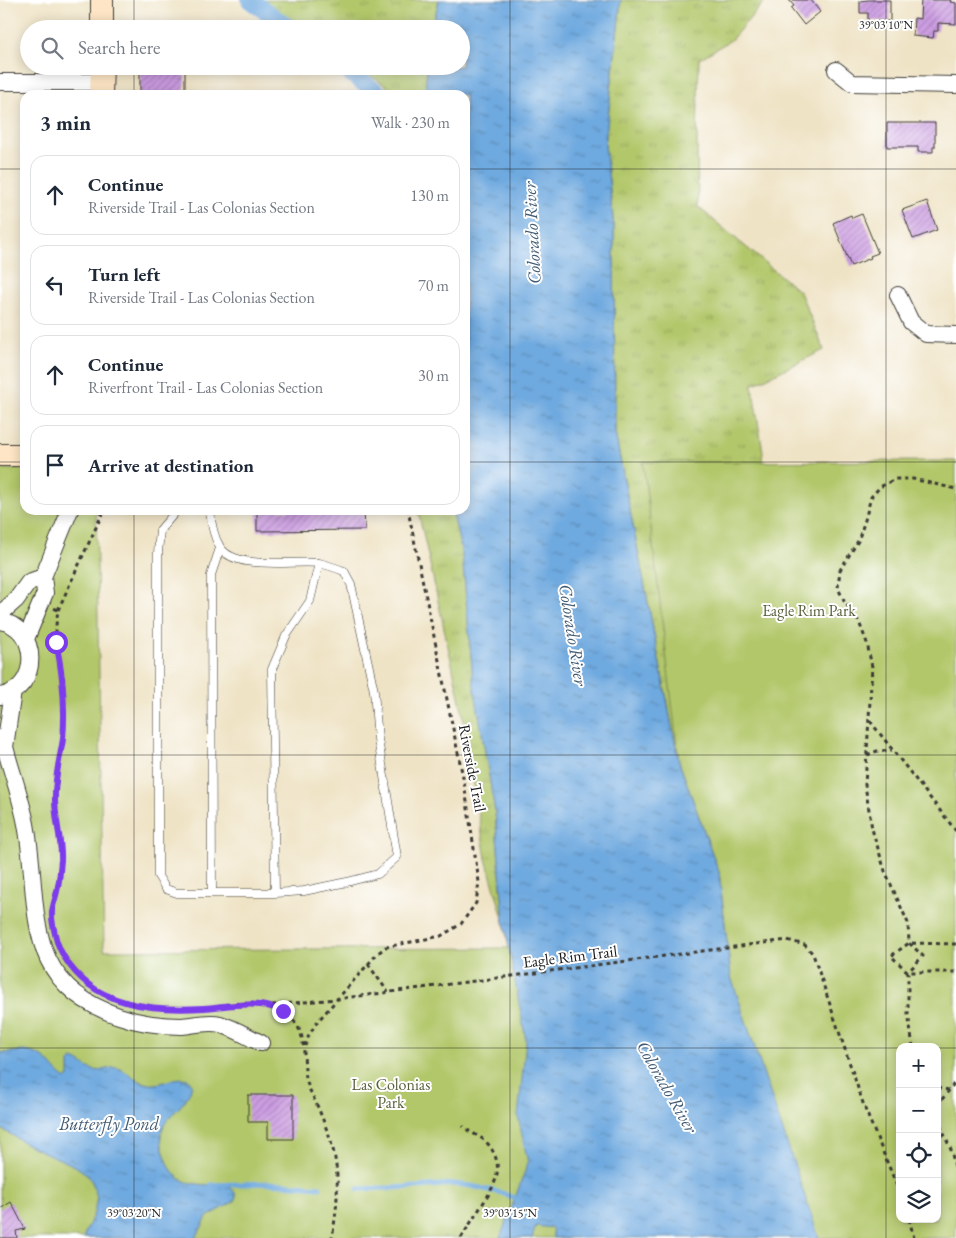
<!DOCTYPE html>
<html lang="en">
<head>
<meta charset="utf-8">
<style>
  :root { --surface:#fff; --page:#f2f2f3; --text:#1f2937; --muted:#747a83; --line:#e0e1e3 }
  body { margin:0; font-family:"EB Garamond",serif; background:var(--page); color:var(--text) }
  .controls { position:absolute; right:15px; bottom:15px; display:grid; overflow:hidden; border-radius:10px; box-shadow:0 2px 12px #0003 }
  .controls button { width:45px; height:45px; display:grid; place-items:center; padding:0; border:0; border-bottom:1px solid var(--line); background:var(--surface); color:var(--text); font:25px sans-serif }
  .stop { position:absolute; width:15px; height:15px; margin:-11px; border:4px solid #7c3aed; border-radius:50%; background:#fff }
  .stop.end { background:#7c3aed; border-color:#fff; box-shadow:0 1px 5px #0008 }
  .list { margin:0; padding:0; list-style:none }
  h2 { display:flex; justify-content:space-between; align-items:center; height:65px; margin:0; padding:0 20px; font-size:21px }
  h2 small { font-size:16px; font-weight:400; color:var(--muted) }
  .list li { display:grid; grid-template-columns:32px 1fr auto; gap:15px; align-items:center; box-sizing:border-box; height:80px; margin:0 10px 10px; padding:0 10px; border:1px solid var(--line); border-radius:15px }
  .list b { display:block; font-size:19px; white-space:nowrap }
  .list p { margin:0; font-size:16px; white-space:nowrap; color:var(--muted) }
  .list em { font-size:16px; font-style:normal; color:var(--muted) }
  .icon { flex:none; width:28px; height:28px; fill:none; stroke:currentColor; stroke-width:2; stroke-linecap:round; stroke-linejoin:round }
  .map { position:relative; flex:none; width:956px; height:1238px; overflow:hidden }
  .search { position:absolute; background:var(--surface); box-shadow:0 2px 12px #0003; left:20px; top:20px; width:450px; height:55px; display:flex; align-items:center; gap:12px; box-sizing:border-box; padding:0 18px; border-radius:28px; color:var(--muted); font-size:19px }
  .panel { position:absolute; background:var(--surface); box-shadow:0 2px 12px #0003; left:20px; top:90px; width:450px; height:425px; border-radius:15px }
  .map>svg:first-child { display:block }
  .grass { fill:url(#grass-tufts); stroke:#677244 }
  .park { fill:#b2c76b; stroke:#677244; fill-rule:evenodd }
  .water { fill:url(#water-ripples); stroke:#45627e }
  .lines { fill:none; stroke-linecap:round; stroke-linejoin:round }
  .stream { stroke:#6ea9df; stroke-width:5 }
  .canal { stroke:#6ea9df; stroke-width:18 }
  .building { fill:url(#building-hatch) }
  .lane-casing { stroke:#3c3a35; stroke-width:9 }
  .street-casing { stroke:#3c3a35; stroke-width:18 }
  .secondary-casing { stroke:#3c3a35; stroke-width:24 }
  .path { stroke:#3c3a35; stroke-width:3; stroke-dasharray:4 4; stroke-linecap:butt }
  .lane { stroke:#fff; stroke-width:8 }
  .street { stroke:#fff; stroke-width:16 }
  .secondary { stroke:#fde5c5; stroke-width:22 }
  .route { stroke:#7c3aed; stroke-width:6 }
  .ticks { fill:none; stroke:#1c1c1c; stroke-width:1; stroke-opacity:0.45 }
  .labels { text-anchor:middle; stroke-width:4; stroke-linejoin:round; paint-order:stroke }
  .park-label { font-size:16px; fill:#58603c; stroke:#fff }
  .street-label { font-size:16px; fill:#1c1c1c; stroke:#fff }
  .water-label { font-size:18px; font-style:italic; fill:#415b74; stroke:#fff }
  .ticks-label { font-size:12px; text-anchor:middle; fill:#1c1c1c; stroke:#fff; stroke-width:4; stroke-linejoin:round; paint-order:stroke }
</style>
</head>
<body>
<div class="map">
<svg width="956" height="1238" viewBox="0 0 956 1238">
  <defs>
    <pattern id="grass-tufts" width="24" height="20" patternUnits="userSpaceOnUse" patternTransform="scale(1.25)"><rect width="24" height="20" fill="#b2c76b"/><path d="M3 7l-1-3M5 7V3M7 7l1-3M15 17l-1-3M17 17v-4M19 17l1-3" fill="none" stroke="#98aa5c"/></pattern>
    <pattern id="water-ripples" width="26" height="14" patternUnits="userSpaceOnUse" patternTransform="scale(1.25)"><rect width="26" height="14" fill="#6ea9df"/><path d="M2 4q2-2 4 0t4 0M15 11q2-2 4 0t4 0" fill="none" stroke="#5a89b4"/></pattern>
    <pattern id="building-hatch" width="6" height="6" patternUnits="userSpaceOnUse" patternTransform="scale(1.25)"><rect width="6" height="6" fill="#cd9ee3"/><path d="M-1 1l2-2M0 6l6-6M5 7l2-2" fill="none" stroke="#a680b7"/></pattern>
  </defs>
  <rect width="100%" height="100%" fill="#fff"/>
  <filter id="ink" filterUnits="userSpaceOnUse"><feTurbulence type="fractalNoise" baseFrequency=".02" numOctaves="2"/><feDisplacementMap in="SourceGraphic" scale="10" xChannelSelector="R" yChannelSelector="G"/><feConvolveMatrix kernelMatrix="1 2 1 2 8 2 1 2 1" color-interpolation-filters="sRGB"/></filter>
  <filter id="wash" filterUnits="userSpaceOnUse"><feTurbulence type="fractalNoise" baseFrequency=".0096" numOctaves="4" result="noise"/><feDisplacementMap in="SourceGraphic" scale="20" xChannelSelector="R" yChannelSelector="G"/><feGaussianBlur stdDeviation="1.12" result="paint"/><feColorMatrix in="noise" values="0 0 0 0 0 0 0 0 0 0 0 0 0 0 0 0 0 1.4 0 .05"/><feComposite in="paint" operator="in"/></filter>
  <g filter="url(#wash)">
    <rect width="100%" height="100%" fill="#efe3c5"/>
    <path class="grass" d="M241,0h198l-7,29h-138z
      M621,0h145l-35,40 -32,19 -2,82 1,66 102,85 24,58 -72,35 11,67 -10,88 147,679h37l11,19h-129l-140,-476 -64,-329 -1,-205 -9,-84z
      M356,66h71l-2,29h-25z
      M418,510h34l10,44 11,124 22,134 9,110 -18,-63 -24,-149z"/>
    <path class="park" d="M956,461v777h-138l-87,-261 -12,-105 -40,-110 -36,-300zM900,1047h37v172h-37z
      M0,469h25v41h71l8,440 405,-2 61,290h-570z"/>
    <path class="water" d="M439,0h182l-16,144 9,84 1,205 64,329 40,110 12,105 88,261h-266l-1,-10 -16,-2 -4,12h-32l28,-75 -10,-47 8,-75 -22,-119 -9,-110 -22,-133 -11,-125 -10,-44h13v-415h-40l2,-29h34v-37h-29z
      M23,1051c27,3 25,15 43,28l3,-2v-15l4,-3c8,2 13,9 20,11 8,2 16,-3 24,-2 10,2 19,14 32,16 14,2 25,-9 39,-5l4,5c-6,33 -44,30 -26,74 3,8 8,18 16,22 14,7 33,3 49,8l5,6 -1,7 -28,16 -11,21h-113l11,-25 3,-16 -4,-13 -5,-9 -13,-9 -45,-20 -30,-18v-75z"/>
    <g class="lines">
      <path class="stream" d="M211,1185l59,-2 50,4
        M358,1189l58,-2 38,-3 17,2 31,7 12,5"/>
      <path class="canal" d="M250,0l40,29
        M341,66l39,29"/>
    </g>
    <g id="blocks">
      <path class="building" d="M789,0h22l9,12 -16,13 -13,-17 3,-2z
        M868,0h22v21h-22v-8h-8v-12z
        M921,0h30l-1,2 6,1v21l-18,-1v8h-4l-1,7 -20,-2 1,-18 6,1z
        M140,66h45v29h-45z
        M887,123h48v24h-2v5h-15v-5h-31z
        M927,201l10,29 -24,9 -11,-29z
        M862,214l16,39 -8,3 1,2 -20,8 -18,-43 18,-8 1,3z
        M257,510h107l1,20 -108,1z
        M248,1095h45v44h-25v-17h-20z
        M11,1202l14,27 -9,2 1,7h-17v-29z"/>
    </g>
  </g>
  <g filter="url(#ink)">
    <use href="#blocks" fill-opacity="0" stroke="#3c3a35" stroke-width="1"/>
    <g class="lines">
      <defs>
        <path id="lane" d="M177,510l-17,20 -2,23v323l8,13 11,4h98l29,-2 43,-9 31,-8 19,-17 -19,-118 -4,-48 -23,-107 -7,-13c-8,-3 -17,-6 -25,-8 -25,-3 -84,8 -99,-16 -7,-11 -9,-25 -10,-37
          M212,893l-1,-318 9,-27
          M275,893l-3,-224 14,-33 24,-35 9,-38"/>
        <path id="street" d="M836,70l16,13 104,2
          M0,82h102
          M898,295l13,27 15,12 30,1
          M0,614l16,-14 13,-18 14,-5
          M0,621c40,6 41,69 0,75
          M26,639l19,-46 -2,-16 27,-67
          M0,738l5,9c7,26 16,51 21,77 15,81 -7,159 93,192 20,7 42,10 63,10 12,-1 27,-5 38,-2 14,4 28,13 41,19
          M5,747l8,-56"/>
        <path id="secondary" d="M102,29v-29
          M101,95l1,-29
          M0,455h25"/>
      </defs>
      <use href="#lane" class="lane-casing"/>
      <use href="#street" class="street-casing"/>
      <use href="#secondary" class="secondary-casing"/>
      <path class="path" d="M58,610l46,-100
        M870,721l86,110
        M867,755l10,-4 15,-1
        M52,911l6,-26 3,-28 -6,-58 3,-34 5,-25 1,-26 -1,-35 -7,-37v-17l2,-15 -4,-2
        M956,944l-47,-1 -18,13 17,16h48
        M368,964l20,28
        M272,1005l65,-6 450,-59 18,5 8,9 52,155 35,84
        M218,1006c21,-3 52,-5 70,9 22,18 13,44 19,67 2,8 6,14 9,21 5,11 9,22 13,33 12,33 9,68 3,102
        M305,1046l4,-11 8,-13 61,-69 8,-6 55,-11 20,-12 15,-21 3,-21 -15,-100 -56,-272
        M913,1047l-5,-34v-41l15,-16 -14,-13 -1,-20 -23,-52 -13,-42 -7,-44 7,-118 -5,-24 -8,-21 -15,-21 -6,-13 2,-18 18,-29 7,-21 6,-23 9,-10 15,-8h18l43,10
        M937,1088l12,2
        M937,1106l19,-25
        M937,1118l14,32 5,21
        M909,1219l5,19
        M461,1238c7,-11 14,-22 21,-33 13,-20 24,-38 6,-61 -7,-9 -18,-10 -25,-18"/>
      <use href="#lane" class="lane"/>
      <use href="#street" class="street"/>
      <use href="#secondary" class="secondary"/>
    </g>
  </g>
  <g class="lines" filter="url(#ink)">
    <path class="route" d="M56,642c7,33 10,63 7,97 -3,20 -9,40 -8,61 0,20 7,40 6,60 -1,9 -1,18 -3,26 -1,9 -5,17 -6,26 -1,9 3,22 5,30 8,22 26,42 47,52 31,15 67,16 100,14 27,-2 53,-8 79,3"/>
  </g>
  <path class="ticks" d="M134,0v29M510,0v1238M886,0v1238M134,66v29M0,169h25M465,169h491M0,462h25M465,462h491M134,510v728M0,755h956M0,1048h900M937,1048h19"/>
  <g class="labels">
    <g class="park-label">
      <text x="809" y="616">Eagle Rim Park</text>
      <text x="391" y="1090">Las Colonias<tspan x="391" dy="18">Park</tspan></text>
    </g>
    <g class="street-label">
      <text transform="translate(473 768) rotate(79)" y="6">Riverside Trail</text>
      <text transform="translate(570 956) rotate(-7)" y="6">Eagle Rim Trail</text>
    </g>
    <g class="water-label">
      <text transform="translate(532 233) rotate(-93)" y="6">Colorado River</text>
      <text transform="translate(573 635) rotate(81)" y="6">Colorado River</text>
      <text transform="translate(667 1087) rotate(60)" y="6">Colorado River</text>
      <text x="109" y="1130">Butterfly Pond</text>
    </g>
  </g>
  <g class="ticks-label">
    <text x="886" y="29">39°03'10"N</text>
    <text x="134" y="1217">39°03'20"N</text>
    <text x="510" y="1217">39°03'15"N</text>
  </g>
</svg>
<div class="controls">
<button>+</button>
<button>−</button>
<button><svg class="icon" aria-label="locate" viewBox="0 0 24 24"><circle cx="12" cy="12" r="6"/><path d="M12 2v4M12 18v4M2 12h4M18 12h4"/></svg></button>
<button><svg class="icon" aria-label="layers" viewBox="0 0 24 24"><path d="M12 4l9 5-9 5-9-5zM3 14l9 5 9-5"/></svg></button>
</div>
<div class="stop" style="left:56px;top:642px"></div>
<div class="stop end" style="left:283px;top:1011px"></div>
<div class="search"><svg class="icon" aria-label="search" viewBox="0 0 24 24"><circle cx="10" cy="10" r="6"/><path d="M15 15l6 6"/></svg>Search here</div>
<section class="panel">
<h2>3 min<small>Walk · 230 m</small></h2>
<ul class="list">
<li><svg class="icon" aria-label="ahead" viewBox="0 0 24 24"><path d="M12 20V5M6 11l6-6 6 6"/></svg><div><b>Continue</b><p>Riverside Trail - Las Colonias Section</p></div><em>130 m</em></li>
<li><svg class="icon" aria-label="left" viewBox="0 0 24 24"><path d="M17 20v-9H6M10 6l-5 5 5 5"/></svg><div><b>Turn left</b><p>Riverside Trail - Las Colonias Section</p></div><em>70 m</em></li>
<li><svg class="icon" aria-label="ahead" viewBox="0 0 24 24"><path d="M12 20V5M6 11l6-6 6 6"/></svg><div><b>Continue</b><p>Riverfront Trail - Las Colonias Section</p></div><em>30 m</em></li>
<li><svg class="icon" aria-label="arrive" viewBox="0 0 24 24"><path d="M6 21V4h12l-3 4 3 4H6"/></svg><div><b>Arrive at destination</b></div></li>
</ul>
</section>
</div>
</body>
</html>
